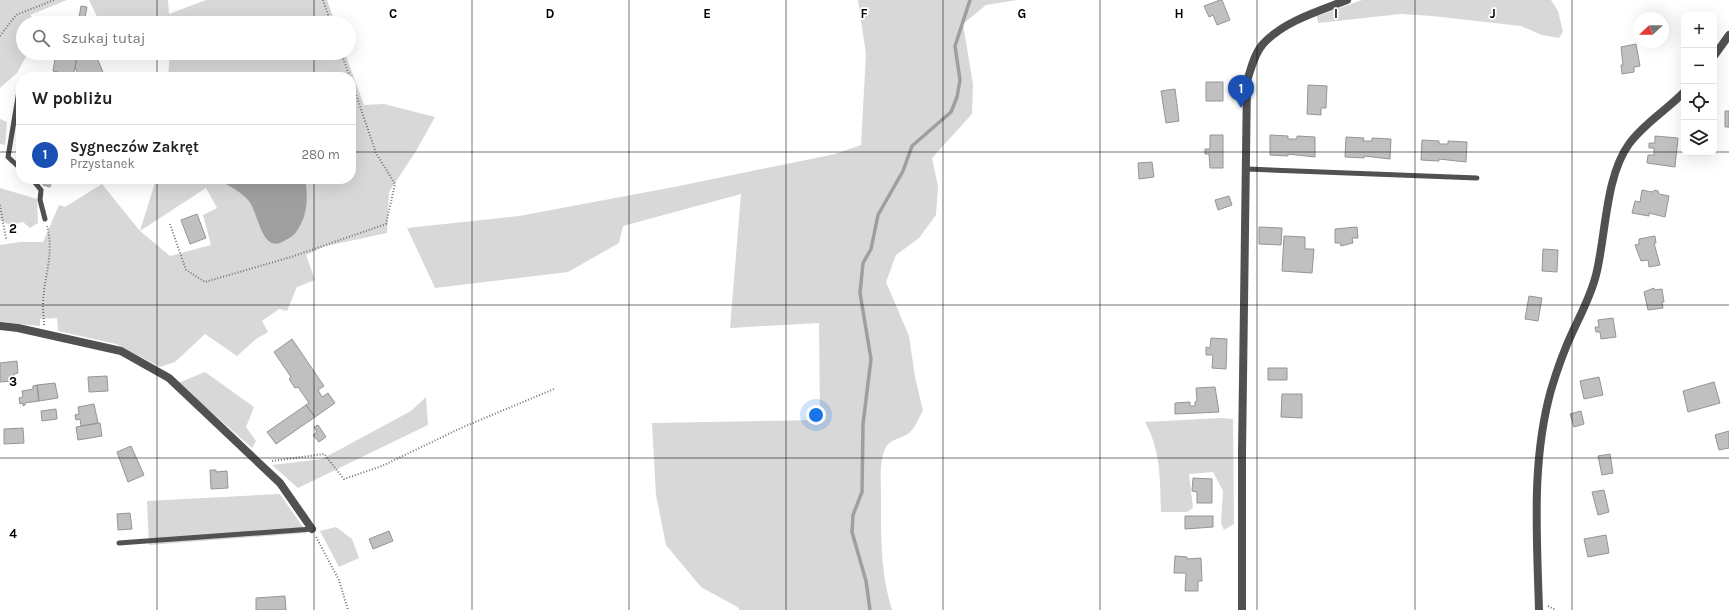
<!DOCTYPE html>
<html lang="pl">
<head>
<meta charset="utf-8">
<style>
  :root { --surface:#fff; --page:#f2f2f2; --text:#222; --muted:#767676; --line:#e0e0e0; --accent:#db2777 }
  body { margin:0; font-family:Karla,sans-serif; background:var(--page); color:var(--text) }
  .controls { position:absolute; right:12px; top:12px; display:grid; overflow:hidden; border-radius:8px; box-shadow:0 4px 16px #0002 }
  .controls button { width:36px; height:36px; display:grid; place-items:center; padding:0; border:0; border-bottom:1px solid var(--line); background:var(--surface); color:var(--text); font:20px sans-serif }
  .compass { position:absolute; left:1633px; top:12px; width:36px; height:36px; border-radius:50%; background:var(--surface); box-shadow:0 4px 16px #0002; rotate:248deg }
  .you { position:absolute; left:816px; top:415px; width:14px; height:14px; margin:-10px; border:3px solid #fff; border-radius:50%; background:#1a73e8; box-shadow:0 0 0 6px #1a73e833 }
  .badge { display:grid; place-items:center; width:26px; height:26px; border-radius:50%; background:var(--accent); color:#fff; font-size:13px; font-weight:700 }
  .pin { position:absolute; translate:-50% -33px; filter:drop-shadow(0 1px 2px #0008) }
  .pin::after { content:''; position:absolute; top:21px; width:14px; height:12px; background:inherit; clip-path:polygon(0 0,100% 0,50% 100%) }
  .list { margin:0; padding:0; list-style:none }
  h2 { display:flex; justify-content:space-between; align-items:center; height:52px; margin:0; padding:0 16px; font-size:17px }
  h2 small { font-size:13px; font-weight:400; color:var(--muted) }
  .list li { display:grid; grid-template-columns:26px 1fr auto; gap:12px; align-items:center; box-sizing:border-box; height:60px; padding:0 16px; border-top:1px solid var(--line) }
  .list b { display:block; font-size:15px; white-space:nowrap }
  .list p { margin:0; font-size:13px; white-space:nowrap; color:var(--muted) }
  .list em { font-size:13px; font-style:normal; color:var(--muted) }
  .icon { flex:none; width:22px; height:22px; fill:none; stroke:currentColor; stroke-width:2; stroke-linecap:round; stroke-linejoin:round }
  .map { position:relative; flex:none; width:1729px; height:610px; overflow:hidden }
  .search { position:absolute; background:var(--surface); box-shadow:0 4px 16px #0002; left:16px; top:16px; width:340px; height:44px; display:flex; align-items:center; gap:10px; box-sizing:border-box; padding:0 14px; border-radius:22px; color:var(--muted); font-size:15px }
  .panel { position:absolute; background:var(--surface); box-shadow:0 4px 16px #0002; left:16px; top:72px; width:340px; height:112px; border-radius:16px }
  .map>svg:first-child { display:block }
  .green { fill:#d8d8d8; fill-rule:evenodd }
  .water { fill:#9f9f9f }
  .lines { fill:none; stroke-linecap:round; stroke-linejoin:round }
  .stream { stroke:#9f9f9f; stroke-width:3.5 }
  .building { fill:#c0c0c0; stroke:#959595 }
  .path { stroke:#737373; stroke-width:2; stroke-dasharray:1 2; stroke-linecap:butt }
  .service { stroke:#515151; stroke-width:5 }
  .minor { stroke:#515151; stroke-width:8 }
  .grid { fill:none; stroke:#000; stroke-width:1; stroke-opacity:0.55 }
  .grid-label { font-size:13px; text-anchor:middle; font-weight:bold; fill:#000; stroke:#fff; stroke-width:3.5; stroke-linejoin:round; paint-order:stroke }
</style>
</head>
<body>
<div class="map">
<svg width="1729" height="610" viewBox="0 0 1729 610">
  <rect width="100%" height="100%" fill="#fff"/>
  <path class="green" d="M0,0h67l-37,15 8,8h-15v30h5l-11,20 -17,15z
    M89,0h79l1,14 37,-14h121l8,23h-235z
    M858,0h159l-31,5 -23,19 10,60 -1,30 -40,44 6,28 -2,29 -17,23 -23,17 -10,27 23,54 6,41 8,34c-4,6 -8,17 -13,21 -7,7 -20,6 -25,17 -6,14 -4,31 -4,46 0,40 -1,76 11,115h-153v-2l-38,-21 -35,-42 -10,-50 -4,-72 168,-3 -1,-97 -89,5 11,-134 -118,32 -4,17 -51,29 -133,16 -28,-60 112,-12 155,-29 161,-33 26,-9 5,-91z
    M1362,0h189l7,11 5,21 -4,6 -17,-3 -21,-9 -89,-10 -31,-2 -83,9 -1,-7z
    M170,53h175l19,52 20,-1 51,13 -19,34 -27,41 -2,41 -61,13 -20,9 9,25 -18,7 -10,24 -8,-2 -17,12 6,11 -12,7 -19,17 -32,-22 -30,28 -15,5 -44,-23 -58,-13 -1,-13 -17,1v7l-40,-4v-77l20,-3h23l16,-37 6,2 37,-23 38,47 16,-52h195v-102h-183zM206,188l11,20 -14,7 8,30 -41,11 -30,-25z
    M0,119l7,3 -2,23 -5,-1z
    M0,188l37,11 1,24 -8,5 -7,-6 -13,3 -10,-5z
    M205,372l49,35 -8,20 10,14 -4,7 -74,-65z
    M426,397l2,28 -130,63 -26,-23 50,-6 89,-48z
    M1222,418l11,1 1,105 -10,6 -3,-7 2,-32 -10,-19 -24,2 4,34 -6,4h-26c-1,-32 0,-61 -16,-90z
    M280,494l27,39 -158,12 -2,-44z
    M336,527l16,12 7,19 -20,9 -19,-36z"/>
  <path class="water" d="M217,179h88c3,17 3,35 -7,50 -3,6 -8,9 -14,12 -23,14 -25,-29 -36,-41 -8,-9 -20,-15 -31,-21z"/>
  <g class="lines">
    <path class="stream" d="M870,610l-4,-29 -14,-49 1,-17 9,-23 1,-68 8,-65 -11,-66 3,-30 8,-14 7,-34 25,-44 9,-25 39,-34 6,-15 3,-17 -5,-34 15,-46"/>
  </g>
  <path class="building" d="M1220,0h2l8,20 -13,5 -4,-10 -4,2 -5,-11z
    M81,6l6,1 -3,16h-22l1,-4 15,4z
    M1636,44l4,22 -6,1v5l-12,2 -1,-9h2l-2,-18z
    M56,53h22l-5,24h-16l1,-5 -5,-1z
    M86,53h9l10,24h-26l-4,-10 2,-10z
    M1206,82h17v19h-17z
    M1308,85l19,1 -1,22h-5v7l-14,-1z
    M1175,89l4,32 -13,2 -5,-32z
    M1725,111h4v16h-4z
    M1210,135h13v33h-13l-1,-14h-4v-5h5z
    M1270,135l18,1v3h9v-3l18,1v20l-27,-3v2l-18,-1z
    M1655,136l23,2 -3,29 -28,-4 1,-8h6v-7h-5v-5h6z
    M1346,137l18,1 -1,3h9v-3l19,1 -1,20 -26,-3v2l-19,-1z
    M1422,140l17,1v3h9v-3l19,1 -1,20 -27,-3v2l-18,-1z
    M1152,162l2,15 -15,2 -1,-16z
    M45,179h7l-2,8 -7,-2z
    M1642,190l10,2 3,-2 3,1 1,3 10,2 -4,21 -16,-4v3l-17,-3 3,-12 5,1z
    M1229,196l3,9 -14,5 -3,-10z
    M197,214l9,24 -16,6 -9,-24z
    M1259,227l23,1 -1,17 -22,-1z
    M1357,227l1,11h-6l1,5 -12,3 -1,-3h-5v-14z
    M1284,236l21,1v12h9l-2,24 -30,-2z
    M1655,236l1,7h-2l6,22 -11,2 -1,-7 -7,1 -6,-16 4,-1v-5z
    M1543,249l15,1 -1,22 -15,-1z
    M1654,288v2l8,-1 2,13h-2l1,6 -15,2 -4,-18z
    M1529,296l13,2 -4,23 -13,-2z
    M1613,318l3,19 -15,2 -1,-7h-4l-1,-5h4l-1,-7z
    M1211,338l16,1 -1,30 -14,-1 1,-13h-7v-8l4,1z
    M292,339l32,47 -6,4 4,7 6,-4 7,10 -20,14 -9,-12 3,-2 -11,-16 -3,1 -6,-9 2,-2 -17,-25z
    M17,361l1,12 -4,1v7l-14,1v-19z
    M1268,368h19v12h-19z
    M107,376l1,15 -19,1 -1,-15z
    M1599,377l4,18 -19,4 -4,-18z
    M1714,382l6,21 -32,9 -5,-21z
    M55,383l3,15 -19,3 -2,-16z
    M37,385l2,16 -14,2v2l-2,1v-3l-3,1 -1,-6 4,-1 -1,-6 11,-2v-3z
    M1215,387l4,25 -44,2v-11l15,-1v4h5v-4l2,-1 -1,-13z
    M1282,394h20v24l-21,-1z
    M94,404l4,19 -17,3 -1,-7 -4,1 -1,-5 4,-1 -1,-7z
    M306,405l9,12 -39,27 -9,-12z
    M56,409l1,10 -15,2 -1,-10z
    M1581,411l3,13 -10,3 -4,-13z
    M100,423l2,13 -24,4 -2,-13z
    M318,425l8,12 -7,5 -6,-7 4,-3 -3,-5z
    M23,428l1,15 -20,1v-15z
    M1729,431v17l-10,2 -4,-15z
    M131,446l13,29 -16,7 -11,-30z
    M1610,454l3,19 -11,2 -4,-19z
    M210,470h6v2l11,-1 1,17 -17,1z
    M1193,478l19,1v24h-15v-11l-5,-1z
    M1604,490l5,22 -11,3 -6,-23z
    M130,513l2,16 -14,1 -1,-16z
    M1185,516h28v11l-28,2z
    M389,531l4,10 -20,8 -4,-10z
    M1606,535l3,18 -21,4 -4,-18z
    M1175,556l12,1v2l14,-1 1,23h-4v10h-13l1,-18h-12z
    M285,596l1,14h-30v-12z"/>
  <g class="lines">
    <path class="path" d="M323,0l8,23
      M0,36l16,-21 38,-15
      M341,53l9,24
      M0,205l6,34
      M170,224l16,46 19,12 86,-25 95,-33 9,-40 -19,-31 -25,-73
      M44,325c0,-6 -1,-13 -1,-19 0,-29 12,-50 4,-80
      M272,461l52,-7 20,25 38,-13 79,-38 93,-39
      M316,537l23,43 9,30
      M1548,606l8,4"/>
    <path class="service" d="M19,91l-11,66 13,12
      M1247,169l230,9
      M32,179l9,11 -1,10 5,19
      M119,543l193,-14"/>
    <path class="minor" d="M1714,56l15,-21
      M0,326l18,2 103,23 48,27 111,105 32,46
      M1242,610v-156l5,-373c4,-12 7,-27 16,-37 21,-23 56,-33 84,-44
      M1539,610c-2,-73 -8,-148 12,-220 6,-20 13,-40 22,-59 9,-19 18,-36 23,-56 10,-39 9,-98 33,-131 15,-21 38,-34 55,-52"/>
  </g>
  <path class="grid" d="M157,0v23M314,0v23M472,0v610M629,0v610M786,0v610M943,0v610M1100,0v610M1257,0v610M1415,0v610M1572,0v610M157,53v24M314,53v24M0,152h21M351,152h1333M1714,152h15M157,179v431M314,179v431M0,305h1729M0,458h1729"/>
  <g class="grid-label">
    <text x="393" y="18">C</text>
    <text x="550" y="18">D</text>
    <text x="707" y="18">E</text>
    <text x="864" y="18">F</text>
    <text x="1022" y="18">G</text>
    <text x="1179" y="18">H</text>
    <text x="1336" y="18">I</text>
    <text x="1493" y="18">J</text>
    <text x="13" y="233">2</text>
    <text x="13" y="386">3</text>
    <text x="13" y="538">4</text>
  </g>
</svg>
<div class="controls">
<button>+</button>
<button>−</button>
<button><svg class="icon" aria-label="locate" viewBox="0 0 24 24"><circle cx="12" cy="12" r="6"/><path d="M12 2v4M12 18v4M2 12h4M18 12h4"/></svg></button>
<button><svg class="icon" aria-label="layers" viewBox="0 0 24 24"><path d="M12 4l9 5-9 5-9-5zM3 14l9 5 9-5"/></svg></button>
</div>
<svg class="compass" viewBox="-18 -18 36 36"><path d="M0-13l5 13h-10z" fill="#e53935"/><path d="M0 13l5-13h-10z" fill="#767676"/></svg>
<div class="you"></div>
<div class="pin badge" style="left:1241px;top:108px;background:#1a4fb4">1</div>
<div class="search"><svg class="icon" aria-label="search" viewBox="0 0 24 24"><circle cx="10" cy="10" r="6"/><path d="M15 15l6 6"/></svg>Szukaj tutaj</div>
<section class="panel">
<h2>W pobliżu<small></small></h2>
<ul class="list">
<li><span class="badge" style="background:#1a4fb4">1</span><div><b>Sygneczów Zakręt</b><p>Przystanek</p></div><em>280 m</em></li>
</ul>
</section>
</div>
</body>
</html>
